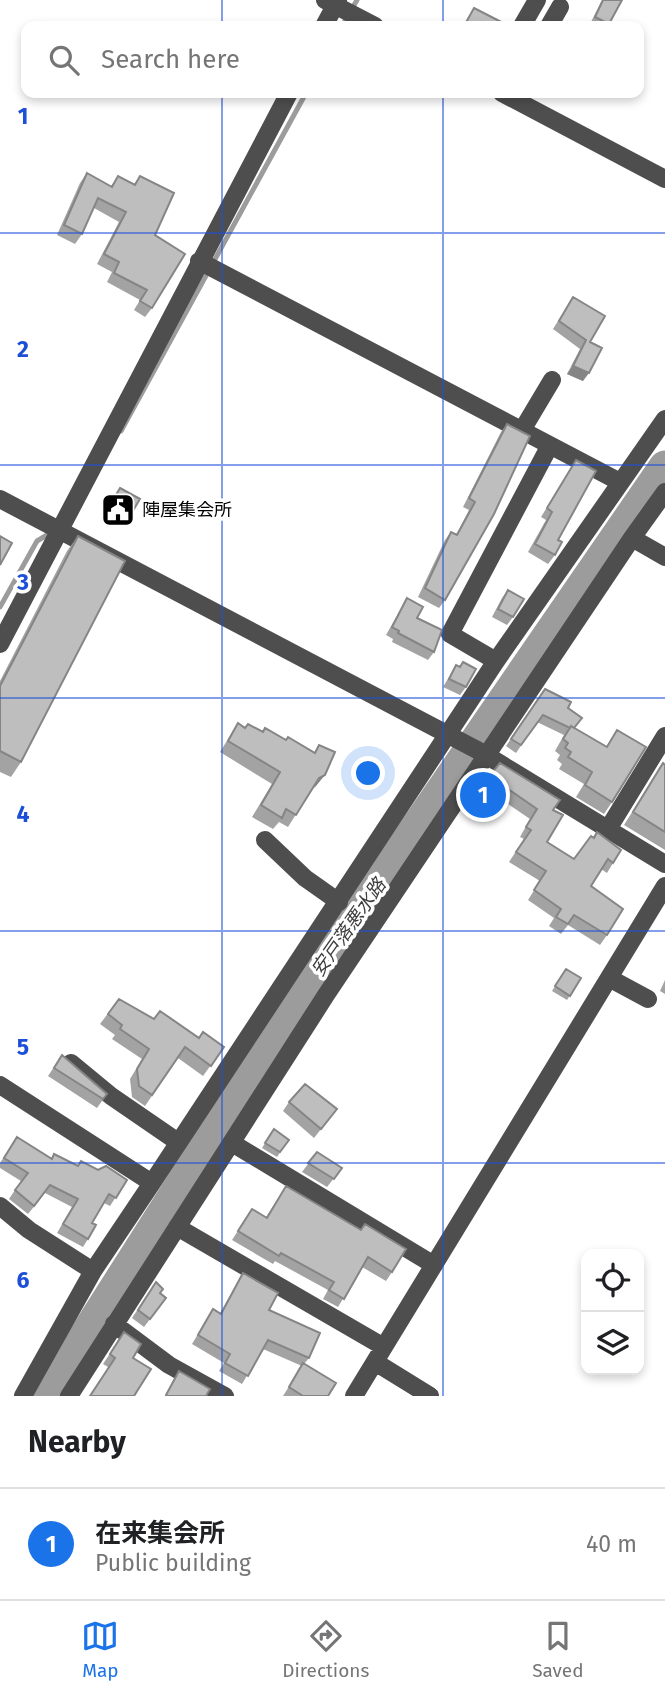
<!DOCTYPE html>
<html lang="en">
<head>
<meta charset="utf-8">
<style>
  :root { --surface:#fff; --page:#f6f6f6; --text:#202124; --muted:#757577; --line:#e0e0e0; --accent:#1a73e8 }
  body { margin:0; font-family:"Fira Sans","Noto Sans JP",sans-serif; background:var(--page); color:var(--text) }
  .controls { position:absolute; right:21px; bottom:21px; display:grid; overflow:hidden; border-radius:14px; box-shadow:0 4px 10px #0003 }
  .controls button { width:63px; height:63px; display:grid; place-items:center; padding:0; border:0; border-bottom:2px solid var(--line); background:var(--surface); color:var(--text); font:35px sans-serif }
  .you { position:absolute; left:369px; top:774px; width:24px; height:24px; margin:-18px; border:5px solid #fff; border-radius:50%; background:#1a73e8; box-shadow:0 0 0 10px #1a73e833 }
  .badge { display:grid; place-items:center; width:46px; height:46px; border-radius:50%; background:var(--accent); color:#fff; font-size:23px; font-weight:700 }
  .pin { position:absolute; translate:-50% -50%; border:4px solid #fff; box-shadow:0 2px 7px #0006 }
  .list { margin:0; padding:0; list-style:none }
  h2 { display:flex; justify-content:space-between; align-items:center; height:91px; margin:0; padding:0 28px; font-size:30px }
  h2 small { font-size:23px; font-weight:400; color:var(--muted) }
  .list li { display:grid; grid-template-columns:46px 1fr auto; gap:21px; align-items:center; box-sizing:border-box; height:112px; padding:0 28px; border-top:2px solid var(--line) }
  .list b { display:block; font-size:26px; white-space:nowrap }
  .list p { margin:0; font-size:23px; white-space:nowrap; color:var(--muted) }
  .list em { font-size:23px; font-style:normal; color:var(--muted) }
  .icon { flex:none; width:38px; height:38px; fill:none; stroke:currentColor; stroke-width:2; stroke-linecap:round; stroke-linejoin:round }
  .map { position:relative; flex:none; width:665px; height:1396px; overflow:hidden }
  .search { position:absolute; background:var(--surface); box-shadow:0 4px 10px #0003; left:21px; right:21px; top:21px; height:77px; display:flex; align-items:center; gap:18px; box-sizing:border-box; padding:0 24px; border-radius:14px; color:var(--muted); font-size:26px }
  .sheet { height:203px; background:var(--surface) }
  nav { display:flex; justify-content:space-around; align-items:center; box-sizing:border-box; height:98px; border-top:2px solid var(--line); background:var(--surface); font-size:19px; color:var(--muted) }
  nav a { display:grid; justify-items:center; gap:4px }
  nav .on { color:var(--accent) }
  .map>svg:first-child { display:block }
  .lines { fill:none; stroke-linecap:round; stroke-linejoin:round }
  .stream { stroke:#9c9c9c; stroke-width:5 }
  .river { stroke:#9c9c9c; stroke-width:33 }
  .minor { stroke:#4e4e4e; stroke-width:18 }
  .wall { fill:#a3a3a3 }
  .shaded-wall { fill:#858585 }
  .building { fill:#bebebe; stroke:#858585; stroke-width:2 }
  .grid { fill:none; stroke:#1d4ed8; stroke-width:2; stroke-opacity:0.55 }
  .labels { text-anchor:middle; stroke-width:7; stroke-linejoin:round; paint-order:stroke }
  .poi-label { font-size:18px; fill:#000; stroke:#fff; text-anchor:start }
  .water-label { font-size:19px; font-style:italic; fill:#3d3d3d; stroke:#fff }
  .grid-label { font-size:23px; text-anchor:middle; font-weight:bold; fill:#1d4ed8; stroke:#fff; stroke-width:7; stroke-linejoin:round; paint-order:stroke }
</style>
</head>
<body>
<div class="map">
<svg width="665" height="1396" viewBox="0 0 665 1396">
  <rect width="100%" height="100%" fill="#fff"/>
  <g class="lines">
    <path class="stream" d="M342,26l15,-26
      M121,431l185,-338
      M0,607l37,-66 15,-9"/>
    <path class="river" d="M47,1396l264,-415 354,-514"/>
    <path class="minor" d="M325,0l50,26
      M324,26l14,-26
      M522,26l15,-26
      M549,26l11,-19
      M502,93l163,86
      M199,261l421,221
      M521,432l31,-52
      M0,499l481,253 184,112
      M632,538l33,-46
      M0,644l289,-551
      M496,661l-46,-27 99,-187
      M608,829l57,-93
      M265,840l40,38 34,24
      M609,978l39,21
      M71,1063l40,33 67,46
      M0,1085l152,98
      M232,1143l202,122
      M0,1206l29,24 64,41
      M177,1227l207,120
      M114,1324l55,41 56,31
      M375,1362l55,34
      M23,1396l70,-125 59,-88 344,-522 169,-242
      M69,1396l257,-401 306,-457 33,19
      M354,1396l311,-510"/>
  </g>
  <path class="wall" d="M602,0h20l-15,26h-18z
    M87,173l24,13 7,-10 16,8 6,-8 15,59 -3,73 -7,9 -11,-7 6,-10 -33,-18 5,-10 -15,-8 22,-42 -25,-14 -12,26 -7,10 -18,-9 23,-52z
    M573,297l17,45 -7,39 -16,-7 13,-25 -27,-20z
    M507,424l-62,176 -6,8 -21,-11 27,-57 6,-8 5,3 13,-25 -6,-3 38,-75z
    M576,460l-21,95 -7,9 -20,-12 18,-32 -5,-3z
    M120,488l11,26 -6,9 -20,-11z
    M78,536l-57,226 -10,15 -11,-5v-91l67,-130z
    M508,590l5,27 -6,8 -15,-8 10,-19z
    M407,598l27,54 -6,8 -36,-18 1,-3 -7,-4z
    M463,662l3,25 -6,8 -17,-8 13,-22 4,2z
    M545,689l23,19 6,21 32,18 11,-17 -5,72 -8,12 -28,-17 8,-13 -25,-15 3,-5 -5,-4 3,-5 -5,-4 9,-16 -27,-13 -21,31 -10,-7z
    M238,723l7,4 40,13 29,13 5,-8 -3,41 -4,3 -24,38 -9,-5 -6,7 -21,-12 20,-33 -52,-32z
    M663,763l2,2v85l-41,-25z
    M489,776l64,34 -6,32 27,17 23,-27 16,31 -6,10 -6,-4 -10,17 16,49 -7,10 -32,-20 -7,9 -12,-8 5,-8 -26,-18 12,-19 -31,-19 15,-23 -4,-2 10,-18 -48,-33z
    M566,969l15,9 -14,22 -15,-9z
    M665,980v14l-5,-3z
    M119,999l35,20 70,28 -21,29 -25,-18 -33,48 -13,-9 -2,-18 12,-20 -30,-20 3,-4 -15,-11z
    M62,1055l45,39 -10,14 -49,-32z
    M289,1102l48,7 -23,29 -31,-27z
    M274,1129l15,11 -12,17 -15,-9z
    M17,1137l34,21 3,-4 23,12 21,4 29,10 -17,26 -6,-3 -12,20 -4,16 -5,8 -26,-14 15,-26 -27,-14 -17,21 -19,-15 12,-18 -21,-13v-5z
    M317,1152l25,16 -15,19 -25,-15z
    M286,1186l106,86 -6,9 -24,-14 -24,40 -15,-8 5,-9 -53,-29 -2,3 -41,-24 20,-31 14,8z
    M243,1273l26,37 40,48 -5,6 24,32h-45l19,-30 -39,-17 -21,35 -23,-13 5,-8 -32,-19 21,-35 7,4z
    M156,1282l4,11 6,5 -22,29 -12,-9z
    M124,1332l9,26 -25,9 -5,-3z"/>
  <path class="shaded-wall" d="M573,366l16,7 -6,8 -16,-7z
    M325,775l-9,11 -6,4 9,-12z"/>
  <path class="building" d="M603,0h19l-13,24 -14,-7z
    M474,8l35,18h-45z
    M87,173l25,14 6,-11 17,9 5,-9 34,17 -19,42 30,19 -33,54 -12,-7 7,-11 -33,-17 5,-11 -15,-8 22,-42 -28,-14 -16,36 -18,-9z
    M573,297l32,19 -15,26 12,6 -13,25 -16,-7 13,-26 -27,-19z
    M507,424l23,12 -36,78 -49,86 -20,-12 26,-56 6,3 18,-33 -6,-4z
    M576,460l20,11 -38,69 4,2 -7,13 -20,-11 17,-32 -5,-4z
    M120,488l20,11 -9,15 -20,-11z
    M0,536l12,7 -12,22z
    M78,536l47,25 -104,201 -21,-11v-65z
    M508,590l16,9 -11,18 -15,-8z
    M407,598l16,9 -6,11 25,12 -8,22 -36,-19 1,-2 -7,-4z
    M463,662l13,7 -10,18 -17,-8 7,-14 4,2z
    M545,689l26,13 -3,6 14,10 -8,10 -3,-2 -1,2 -27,-13 -22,30 -10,-6z
    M238,723l7,5 3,-4 15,8 2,-4 21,12 2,-3 27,16 4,-8 16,7 -10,23 -6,3 -23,37 -10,-6 -4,9 -21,-13 19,-33 -52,-31z
    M571,726l36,21 10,-17 29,17 -34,55 -27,-17 7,-13 -24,-15 3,-5 -6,-4 3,-5 -5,-4z
    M500,763l60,37 -7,10 10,5 -16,27 27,17 17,-23 3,2 3,-6 24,18 -8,13 -5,-4 -17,27 32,23 -16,26 -33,-20 -6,9 -12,-7 5,-8 -27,-19 12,-19 -30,-19 15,-22 -5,-3 11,-18 -48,-33z
    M663,763l2,2v67l-32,-20z
    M566,969l15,9 -11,18 -15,-10z
    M119,999l35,20 6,-8 39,27 4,-6 21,15 -13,19 -26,-19 -33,48 -13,-9 -2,-17 12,-20 -29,-20 2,-4 -14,-11z
    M62,1055l45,39 -4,5 -49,-31z
    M305,1084l32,25 -16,20 -32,-27z
    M274,1129l15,11 -9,12 -15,-9z
    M17,1137l35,22 2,-5 24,12 3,-5 17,9 8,-4 21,14 -11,18 -7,-4 -17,29 4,2 -8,14 -25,-15 15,-25 -28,-14 -16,21 -19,-16 13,-17 -24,-15z
    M317,1152l25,16 -8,11 -26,-16z
    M286,1186l75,44 4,-6 41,25 -14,23 -24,-15 -24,42 -15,-9 5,-8 -53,-29 -2,3 -41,-25 14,-22 15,9z
    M243,1273l35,20 -9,17 51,23 -11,25 -41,-18 -20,36 -23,-13 5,-9 -32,-19 15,-26 8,5z
    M156,1282l7,7 -3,4 6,5 -16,21 -12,-9z
    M124,1332l17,12 -8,14 18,11 -17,27h-44l25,-38 -5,-4z
    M303,1363l33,20 -8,13h-25l-14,-9z
    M179,1371l31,18 -4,7h-38l-2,-1z"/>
  <path class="grid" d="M222,0v26M443,0v26M222,93v1303M443,93v1303M0,233h665M0,465h665M0,698h665M0,931h665M0,1163h665"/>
  <defs>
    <symbol id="civic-square" viewBox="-11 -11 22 22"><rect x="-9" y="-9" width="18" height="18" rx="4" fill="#000" stroke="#fff"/><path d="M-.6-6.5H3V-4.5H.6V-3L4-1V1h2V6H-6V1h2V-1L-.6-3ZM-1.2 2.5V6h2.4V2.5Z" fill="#fff"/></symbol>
  </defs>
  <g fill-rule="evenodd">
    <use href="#civic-square" x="99" y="491" width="38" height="38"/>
  </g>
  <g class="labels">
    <g class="poi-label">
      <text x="142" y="516">陣屋集会所</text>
    </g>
    <g class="water-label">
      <text transform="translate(348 927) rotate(-55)" y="7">安戸落悪水路</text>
    </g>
  </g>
  <g class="grid-label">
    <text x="23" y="124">1</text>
    <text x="23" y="357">2</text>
    <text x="23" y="590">3</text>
    <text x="23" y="822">4</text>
    <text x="23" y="1055">5</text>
    <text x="23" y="1288">6</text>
  </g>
</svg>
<div class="controls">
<button><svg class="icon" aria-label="locate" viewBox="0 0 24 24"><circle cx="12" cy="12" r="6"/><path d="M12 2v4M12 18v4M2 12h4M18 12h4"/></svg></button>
<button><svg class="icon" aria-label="layers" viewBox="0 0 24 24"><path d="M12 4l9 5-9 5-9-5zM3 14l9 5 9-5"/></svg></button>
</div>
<div class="you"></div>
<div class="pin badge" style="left:483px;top:795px">1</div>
<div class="search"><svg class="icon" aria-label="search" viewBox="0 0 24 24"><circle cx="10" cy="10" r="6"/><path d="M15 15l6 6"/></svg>Search here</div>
</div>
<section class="sheet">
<h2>Nearby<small></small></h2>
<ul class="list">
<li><span class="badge">1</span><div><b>在来集会所</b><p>Public building</p></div><em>40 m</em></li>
</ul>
</section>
<nav>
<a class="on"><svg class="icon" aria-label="map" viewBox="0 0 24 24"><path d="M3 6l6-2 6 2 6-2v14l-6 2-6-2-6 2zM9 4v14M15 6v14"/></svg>Map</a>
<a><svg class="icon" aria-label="directions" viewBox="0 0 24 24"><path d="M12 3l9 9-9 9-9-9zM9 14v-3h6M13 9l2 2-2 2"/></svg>Directions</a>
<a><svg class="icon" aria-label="saved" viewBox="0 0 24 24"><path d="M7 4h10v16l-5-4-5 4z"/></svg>Saved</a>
</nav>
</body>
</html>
